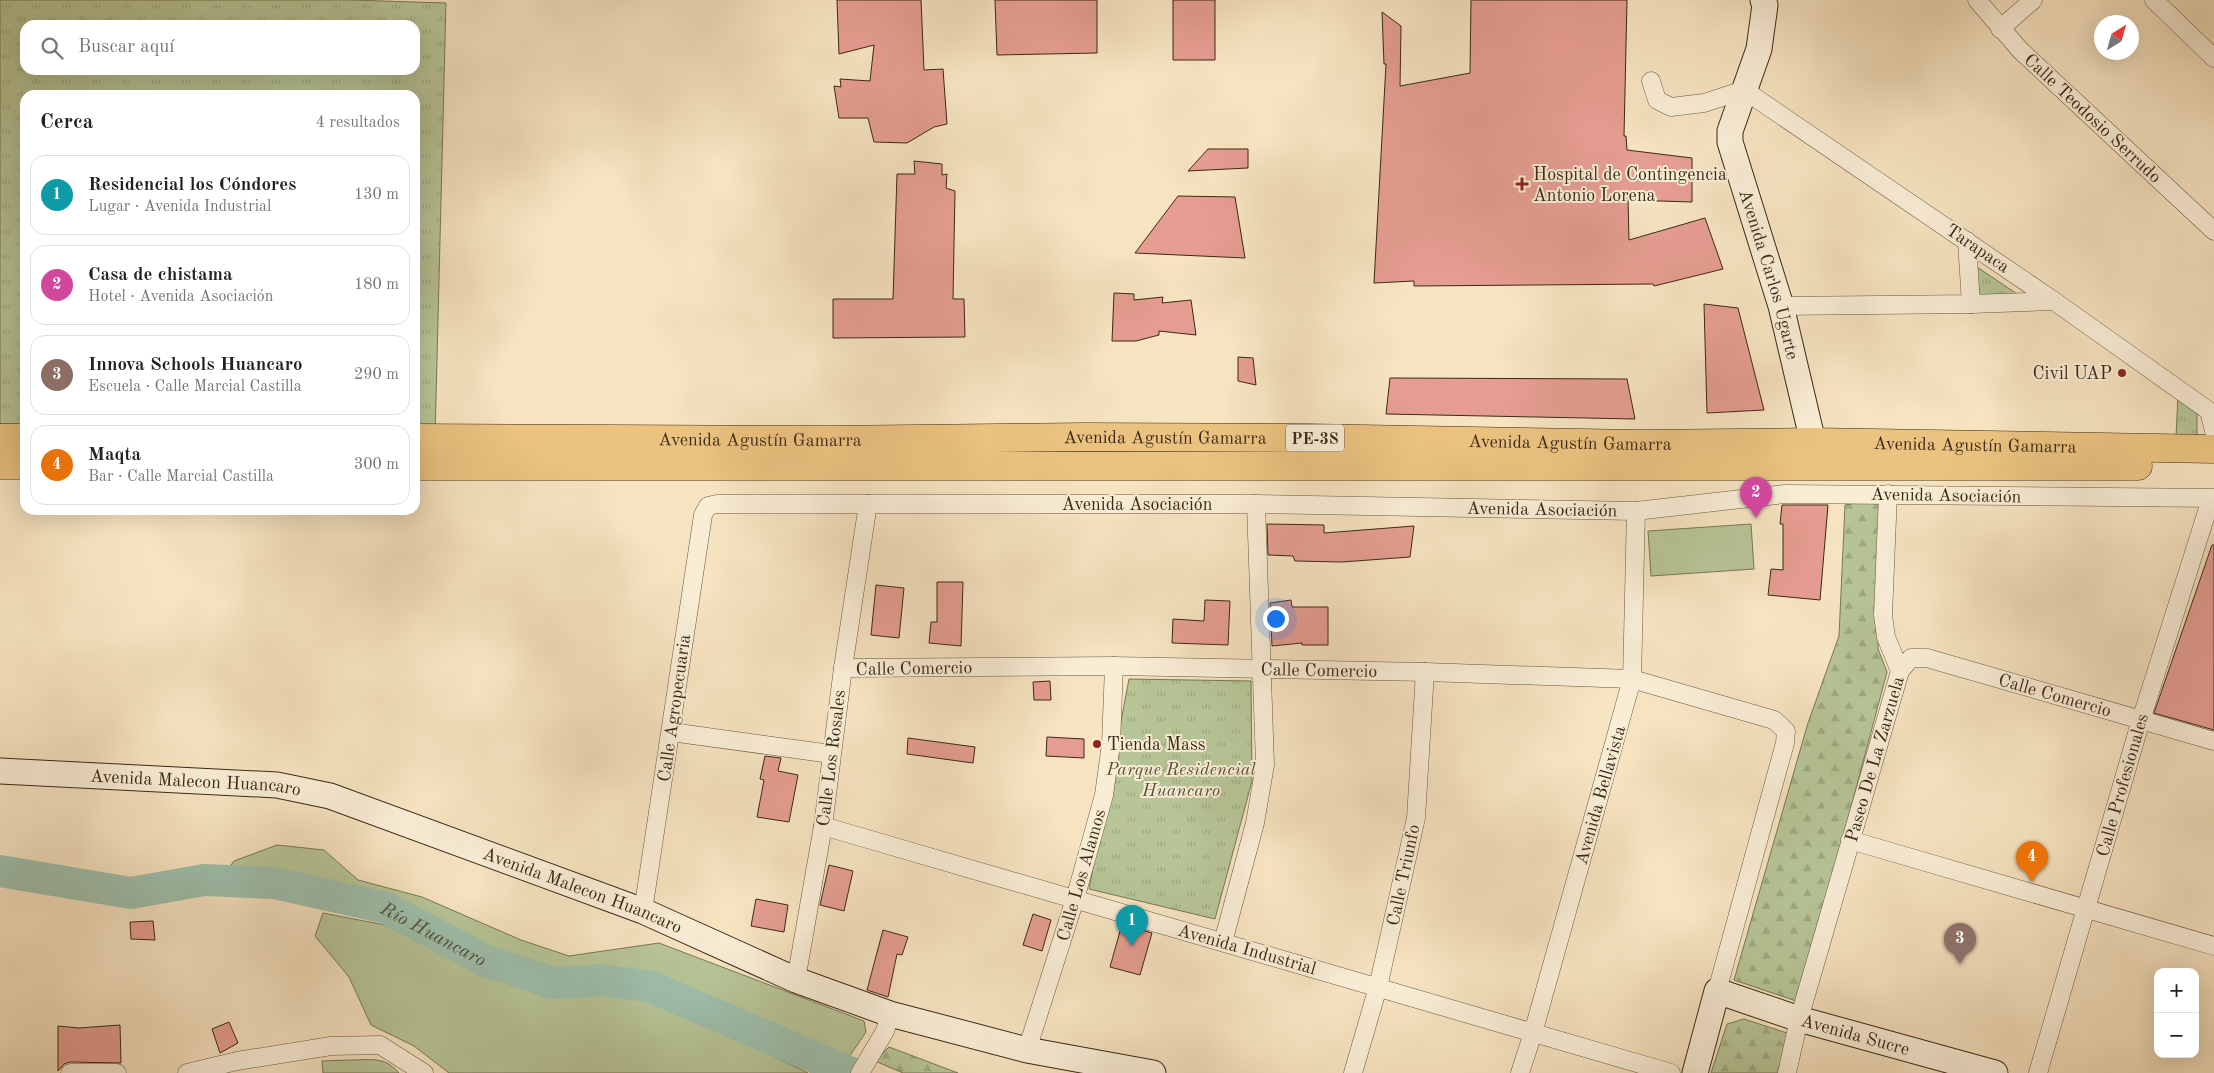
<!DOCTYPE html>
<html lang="es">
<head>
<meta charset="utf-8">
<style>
  :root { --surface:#fff; --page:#f6f6f6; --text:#222; --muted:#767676; --line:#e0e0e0; --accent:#8f2418 }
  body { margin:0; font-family:"Old Standard TT",serif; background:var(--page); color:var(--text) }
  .controls { position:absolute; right:15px; bottom:15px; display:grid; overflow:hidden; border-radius:10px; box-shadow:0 5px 20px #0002 }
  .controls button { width:45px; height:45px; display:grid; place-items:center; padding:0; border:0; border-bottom:1px solid var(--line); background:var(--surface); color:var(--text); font:25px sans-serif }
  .compass { position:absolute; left:2094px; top:15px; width:45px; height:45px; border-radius:50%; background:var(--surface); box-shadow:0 5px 20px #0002; rotate:37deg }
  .you { position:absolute; left:1275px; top:618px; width:18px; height:18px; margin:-12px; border:4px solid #fff; border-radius:50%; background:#1a73e8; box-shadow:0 0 0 8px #1a73e833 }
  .badge { display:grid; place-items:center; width:32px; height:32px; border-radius:50%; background:var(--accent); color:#fff; font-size:16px; font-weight:700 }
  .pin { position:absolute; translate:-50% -41px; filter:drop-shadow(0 1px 2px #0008) }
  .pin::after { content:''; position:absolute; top:26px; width:18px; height:15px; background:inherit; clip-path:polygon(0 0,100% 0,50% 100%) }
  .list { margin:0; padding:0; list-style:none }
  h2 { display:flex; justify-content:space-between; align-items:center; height:65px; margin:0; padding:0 20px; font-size:21px }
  h2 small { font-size:16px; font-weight:400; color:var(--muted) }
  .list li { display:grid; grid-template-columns:32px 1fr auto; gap:15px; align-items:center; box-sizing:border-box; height:80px; margin:0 10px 10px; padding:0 10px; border:1px solid var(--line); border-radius:15px }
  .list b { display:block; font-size:19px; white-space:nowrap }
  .list p { margin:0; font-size:16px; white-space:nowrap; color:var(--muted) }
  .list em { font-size:16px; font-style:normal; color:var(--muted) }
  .icon { flex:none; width:28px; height:28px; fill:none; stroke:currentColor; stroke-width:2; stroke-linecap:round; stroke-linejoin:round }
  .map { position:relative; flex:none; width:2214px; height:1073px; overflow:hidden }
  .search { position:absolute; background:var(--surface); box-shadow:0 5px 20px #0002; left:20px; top:20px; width:400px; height:55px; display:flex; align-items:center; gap:12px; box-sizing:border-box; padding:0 18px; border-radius:15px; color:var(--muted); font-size:19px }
  .panel { position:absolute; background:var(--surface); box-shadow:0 5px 20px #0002; left:20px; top:90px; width:400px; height:425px; border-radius:15px }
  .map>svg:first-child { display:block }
  .grass { fill:#b7c597; stroke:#787756 }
  .forest { fill:url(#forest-firs); stroke:#787756 }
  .park { fill:url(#park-tufts); stroke:#787756; fill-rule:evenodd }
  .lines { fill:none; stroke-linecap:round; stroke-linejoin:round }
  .river { stroke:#9ebfac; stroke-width:32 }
  .building { fill:#e59d91; stroke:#3a2915 }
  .street-casing { stroke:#695840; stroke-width:19 }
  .secondary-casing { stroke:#3a2915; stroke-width:27 }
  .highway-casing { stroke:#3a2915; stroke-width:29 }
  .street { stroke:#f9edd6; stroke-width:18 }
  .secondary { stroke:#f9edd6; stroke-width:25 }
  .highway { stroke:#ebc280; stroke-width:28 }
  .poi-dot { fill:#8f2418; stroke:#f9edd6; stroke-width:2 }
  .labels { text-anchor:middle; stroke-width:4; stroke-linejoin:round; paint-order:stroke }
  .shield { fill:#f9edd6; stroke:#73644f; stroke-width:1 }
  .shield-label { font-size:16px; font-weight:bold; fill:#3a2915 }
  .street-label { font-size:18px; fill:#3a2915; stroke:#f9edd6 }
  .poi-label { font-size:18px; fill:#3a2915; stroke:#f9edd6; text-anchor:start }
  .park-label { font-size:18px; font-style:italic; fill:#595036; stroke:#f9edd6 }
  .water-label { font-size:19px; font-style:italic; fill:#534e3b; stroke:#f9edd6 }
</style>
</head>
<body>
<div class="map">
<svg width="2214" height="1073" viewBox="0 0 2214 1073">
  <defs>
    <pattern id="forest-firs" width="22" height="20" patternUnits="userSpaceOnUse" patternTransform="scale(1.25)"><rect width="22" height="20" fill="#b7c597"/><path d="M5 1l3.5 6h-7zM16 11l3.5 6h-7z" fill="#9ea981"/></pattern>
    <pattern id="park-tufts" width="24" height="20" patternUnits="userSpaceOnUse" patternTransform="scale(1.25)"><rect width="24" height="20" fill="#b7c597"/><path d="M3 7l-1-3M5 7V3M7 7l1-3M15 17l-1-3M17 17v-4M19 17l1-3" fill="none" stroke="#9ea981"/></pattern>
  </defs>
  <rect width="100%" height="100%" fill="#f6e3c0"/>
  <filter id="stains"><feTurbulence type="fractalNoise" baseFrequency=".004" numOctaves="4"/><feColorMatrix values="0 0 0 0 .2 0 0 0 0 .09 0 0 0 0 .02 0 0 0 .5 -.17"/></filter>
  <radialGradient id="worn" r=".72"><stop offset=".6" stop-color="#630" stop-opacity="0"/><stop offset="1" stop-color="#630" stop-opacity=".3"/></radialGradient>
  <path class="grass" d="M1751,524l3,45 -103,7 -3,-45z
    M277,845l47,5 34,30 64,17 99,43 48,16 90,-13 205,78 2,11 -19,28 -205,-86 -34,-1 -50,2 -56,-15 -131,-66 -94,-20 -52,-1 9,-12z
    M323,913l62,12 122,58 37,13 54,-3 49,3 161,77h-359l-35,-27 -43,-21 -22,-48 -34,-41z
    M351,1060c21,0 33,-4 48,13h-76l-1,-12z"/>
  <path class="forest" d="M1880,499l-2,150 9,23 -88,330 -65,-22 74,-257 31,-87 6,-131z
    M1744,1019l46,15 -11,39h-68l16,-49z
    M889,1047l69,26h-55l-28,-12z"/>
  <path class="park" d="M0,0h351l95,3 -11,435 -20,-1v-342h-390v330l-25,-1zM25,25h390v45h-390z
    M1977,267l46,31 -43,6z
    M2178,396l19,14v28l-21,-1z
    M1129,679l122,2 1,100 -37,138 -126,-30z"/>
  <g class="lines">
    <path class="river" id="s1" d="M0,871l131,22 73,-13 70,3 112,25 100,53 68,22 49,-3 48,7 200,86"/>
  </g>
  <path class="building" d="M837,0h84l3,70 19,-1 4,55 -13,3 -27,16 -33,-1 -6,-24h-29l-5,-32 7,1 -1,-8 30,2 4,-36 -35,9z
    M995,0h102v53l-100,2z
    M1173,0h42v60h-42z
    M1471,0h156l-3,136h2l1,14 65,8v44l-64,-2 1,40 76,-22 18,51 -69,17 -1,-2 -239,2v-5l-40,2 12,-219h-2l-2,-52 19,14 -1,60 70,-13z
    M1208,149h40v19l-60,3z
    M914,161l28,3v11l5,-1 -1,14 9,3 -2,108h11l1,38 -132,1v-39h60l4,-125h18z
    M1178,196l57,1 10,61 -110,-5z
    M1114,293l20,1v6l29,-3 -1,6 29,-3 5,35 -37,-4v4l-23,6h-24z
    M1704,304l34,4 26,102 -57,3z
    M1238,357l15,1 3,27 -18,-4z
    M1390,378l237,1 8,40 -249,-5z
    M1782,505h46l-8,95 -52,-5 3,-26 12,1v-46h-3z
    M1267,524l57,1v8l90,-7 -4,31 -68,5 -47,-1 -2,-5 -25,-1z
    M2212,545h2v185l-60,-17z
    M937,582h26l-2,64 -32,-3 2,-21h6z
    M876,585l28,3 -5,50 -28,-3z
    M1205,600l25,1 -2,44 -56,-2 1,-24 31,2z
    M1291,600l1,7h36v38h-26v-2l-30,3 -2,-43z
    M1050,681l1,19h-17l-1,-18z
    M1047,737l37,2v19l-38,-2z
    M908,738l67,9 -2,16 -66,-9z
    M765,756l16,2 -3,13 20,4 -9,47 -32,-5 7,-37 -4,-1z
    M829,865l24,6 -9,40 -24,-6z
    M756,899l32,6 -4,27 -33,-6z
    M1033,914l18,6 -9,31 -19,-6z
    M153,921l2,19 -24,-1 -1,-17z
    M1122,924l30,9 -12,42 -30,-8z
    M883,930l25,7 -6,18 -5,-1 -9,43 -21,-7z
    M229,1022l9,21 -18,10 -8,-24z
    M120,1025l1,38 -51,-1 -6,2 -6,7v-45l21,2z"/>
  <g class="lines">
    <defs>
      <g id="street">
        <path d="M1977,0l43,50 194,181"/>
        <path d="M2154,0l60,58"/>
        <path d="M2000,29l33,-29"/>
        <path d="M1651,81l6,19 14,7 33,-4 40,-13 310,211 155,110 5,20"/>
        <path d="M1967,241l4,63"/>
        <path d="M1781,306l190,-2 83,-3"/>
        <path d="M843,668l271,-2 311,6 207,7 142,41 12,11 -1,12 -68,248"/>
        <path d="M1900,671l11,-13h16l287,83"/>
        <path d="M671,732l160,22"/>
        <path d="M823,826l848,247"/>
        <path d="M1850,840l364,106"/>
        <path d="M643,911l60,-396 5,-9 9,-2h539l380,7 149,-17 429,4"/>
        <path d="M1223,942l32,-119 10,-58 -9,-261"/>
        <path d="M796,980l27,-154 20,-158 25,-164"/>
        <path d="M1027,1050l48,-151 29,-104 7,-51 3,-78"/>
        <path d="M70,1073h47"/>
        <path d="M187,1073l50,-12 94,-15 49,-1 44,28"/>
        <path d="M860,1073l25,-42 5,-17"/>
        <path d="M1353,1073l25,-86 38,-169 9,-146"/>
        <path d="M1520,1073l13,-40 99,-354 4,-168"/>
        <path id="s2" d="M1787,1073l12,-54 101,-348 -14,-34 -3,-22 5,-121"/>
        <path d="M2038,1073l103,-353 70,-221"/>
      </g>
      <g id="secondary">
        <path id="s3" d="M1763,0l2,5 -6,44 -29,82v11l51,164 32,136 1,21"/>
        <path id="s4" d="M0,771l277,14 53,11 313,115 153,69 94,34 137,36 126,23"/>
        <path id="s5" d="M1695,1073l22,-82 82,28 196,54"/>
      </g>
      <g id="highway">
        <path d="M0,438h25"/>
        <path id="s6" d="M415,438l413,2 256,-3 223,1 333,6 173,-2 401,7"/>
        <path d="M0,465h25"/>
        <path d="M415,466h1723"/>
      </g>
    </defs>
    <use href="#street" class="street-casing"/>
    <use href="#secondary" class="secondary-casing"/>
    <use href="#highway" class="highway-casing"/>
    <use href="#street" class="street"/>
    <use href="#secondary" class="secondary"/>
    <use href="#highway" class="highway"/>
  </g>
  <g class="poi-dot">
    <path d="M1519.5 176.5h5v5h5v5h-5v5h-5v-5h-5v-5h5z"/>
    <circle cx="2122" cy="373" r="5"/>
    <circle cx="1097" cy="744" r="5"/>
  </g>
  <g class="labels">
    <rect class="shield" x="1286" y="424.5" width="58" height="27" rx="4"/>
    <g class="shield-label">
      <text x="1315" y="444">PE-3S</text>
    </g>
    <g class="street-label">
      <text transform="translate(2093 118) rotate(43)" y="6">Calle Teodosio Serrudo</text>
      <text transform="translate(1978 248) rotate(34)" y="6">Tarapaca</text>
      <text dy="6" stroke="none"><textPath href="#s3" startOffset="286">Avenida Carlos Ugarte</textPath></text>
      <text dy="6" stroke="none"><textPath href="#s6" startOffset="750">Avenida Agustín Gamarra</textPath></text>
      <text dy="6" stroke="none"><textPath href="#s6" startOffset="345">Avenida Agustín Gamarra</textPath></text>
      <text dy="6" stroke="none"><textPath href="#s6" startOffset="1155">Avenida Agustín Gamarra</textPath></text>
      <text dy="6" stroke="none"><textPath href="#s6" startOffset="1560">Avenida Agustín Gamarra</textPath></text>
      <text transform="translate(1946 495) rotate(1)" y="6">Avenida Asociación</text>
      <text x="1137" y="510">Avenida Asociación</text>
      <text transform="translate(1542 509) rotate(1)" y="6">Avenida Asociación</text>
      <text transform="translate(914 668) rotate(-1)" y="6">Calle Comercio</text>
      <text transform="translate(1319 670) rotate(1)" y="6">Calle Comercio</text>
      <text transform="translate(2055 695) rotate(16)" y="6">Calle Comercio</text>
      <text transform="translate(674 708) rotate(-82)" y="6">Calle Agropecuaria</text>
      <text transform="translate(831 758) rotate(-83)" y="6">Calle Los Rosales</text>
      <text dy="6" stroke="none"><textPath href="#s2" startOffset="326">Paseo De La Zarzuela</textPath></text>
      <text dy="6" stroke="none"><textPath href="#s4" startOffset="196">Avenida Malecon Huancaro</textPath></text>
      <text transform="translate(2122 785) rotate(-74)" y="6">Calle Profesionales</text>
      <text transform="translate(1600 795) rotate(-74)" y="6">Avenida Bellavista</text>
      <text transform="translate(1081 875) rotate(-74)" y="6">Calle Los Alamos</text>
      <text transform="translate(1403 875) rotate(-78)" y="6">Calle Triunfo</text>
      <text dy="6" stroke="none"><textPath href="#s4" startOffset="601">Avenida Malecon Huancaro</textPath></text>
      <text transform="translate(1247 949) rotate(16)" y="6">Avenida Industrial</text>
      <text dy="6" stroke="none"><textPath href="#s5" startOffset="230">Avenida Sucre</textPath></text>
    </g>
    <g class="poi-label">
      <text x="1533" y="180">Hospital de Contingencia<tspan x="1533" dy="21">Antonio Lorena</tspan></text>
      <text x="2112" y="379" text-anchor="end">Civil UAP</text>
      <text x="1107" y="750">Tienda Mass</text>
    </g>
    <g class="park-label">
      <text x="1181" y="775">Parque Residencial<tspan x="1181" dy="21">Huancaro</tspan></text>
    </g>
    <g class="water-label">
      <text dy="7" stroke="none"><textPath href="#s1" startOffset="446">Río Huancaro</textPath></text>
    </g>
  </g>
  <rect width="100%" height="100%" filter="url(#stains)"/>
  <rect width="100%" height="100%" fill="url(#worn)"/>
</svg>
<div class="controls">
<button>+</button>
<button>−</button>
</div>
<svg class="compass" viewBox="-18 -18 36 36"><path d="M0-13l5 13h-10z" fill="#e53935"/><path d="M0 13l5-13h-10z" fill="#767676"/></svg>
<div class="you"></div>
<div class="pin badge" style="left:1132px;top:946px;background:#0f9aa8">1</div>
<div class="pin badge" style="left:1756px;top:518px;background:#d1479c">2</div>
<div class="pin badge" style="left:1960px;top:964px;background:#8d6e63">3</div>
<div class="pin badge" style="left:2032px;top:882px;background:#e8710a">4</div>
<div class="search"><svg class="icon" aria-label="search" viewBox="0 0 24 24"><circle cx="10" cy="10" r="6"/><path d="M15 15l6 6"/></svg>Buscar aquí</div>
<section class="panel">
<h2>Cerca<small>4 resultados</small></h2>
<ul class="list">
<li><span class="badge" style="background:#0f9aa8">1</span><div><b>Residencial los Cóndores</b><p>Lugar · Avenida Industrial</p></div><em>130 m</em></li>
<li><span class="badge" style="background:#d1479c">2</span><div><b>Casa de chistama</b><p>Hotel · Avenida Asociación</p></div><em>180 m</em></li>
<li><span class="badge" style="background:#8d6e63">3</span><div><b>Innova Schools Huancaro</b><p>Escuela · Calle Marcial Castilla</p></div><em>290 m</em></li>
<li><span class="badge" style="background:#e8710a">4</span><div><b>Maqta</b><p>Bar · Calle Marcial Castilla</p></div><em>300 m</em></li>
</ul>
</section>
</div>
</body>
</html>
